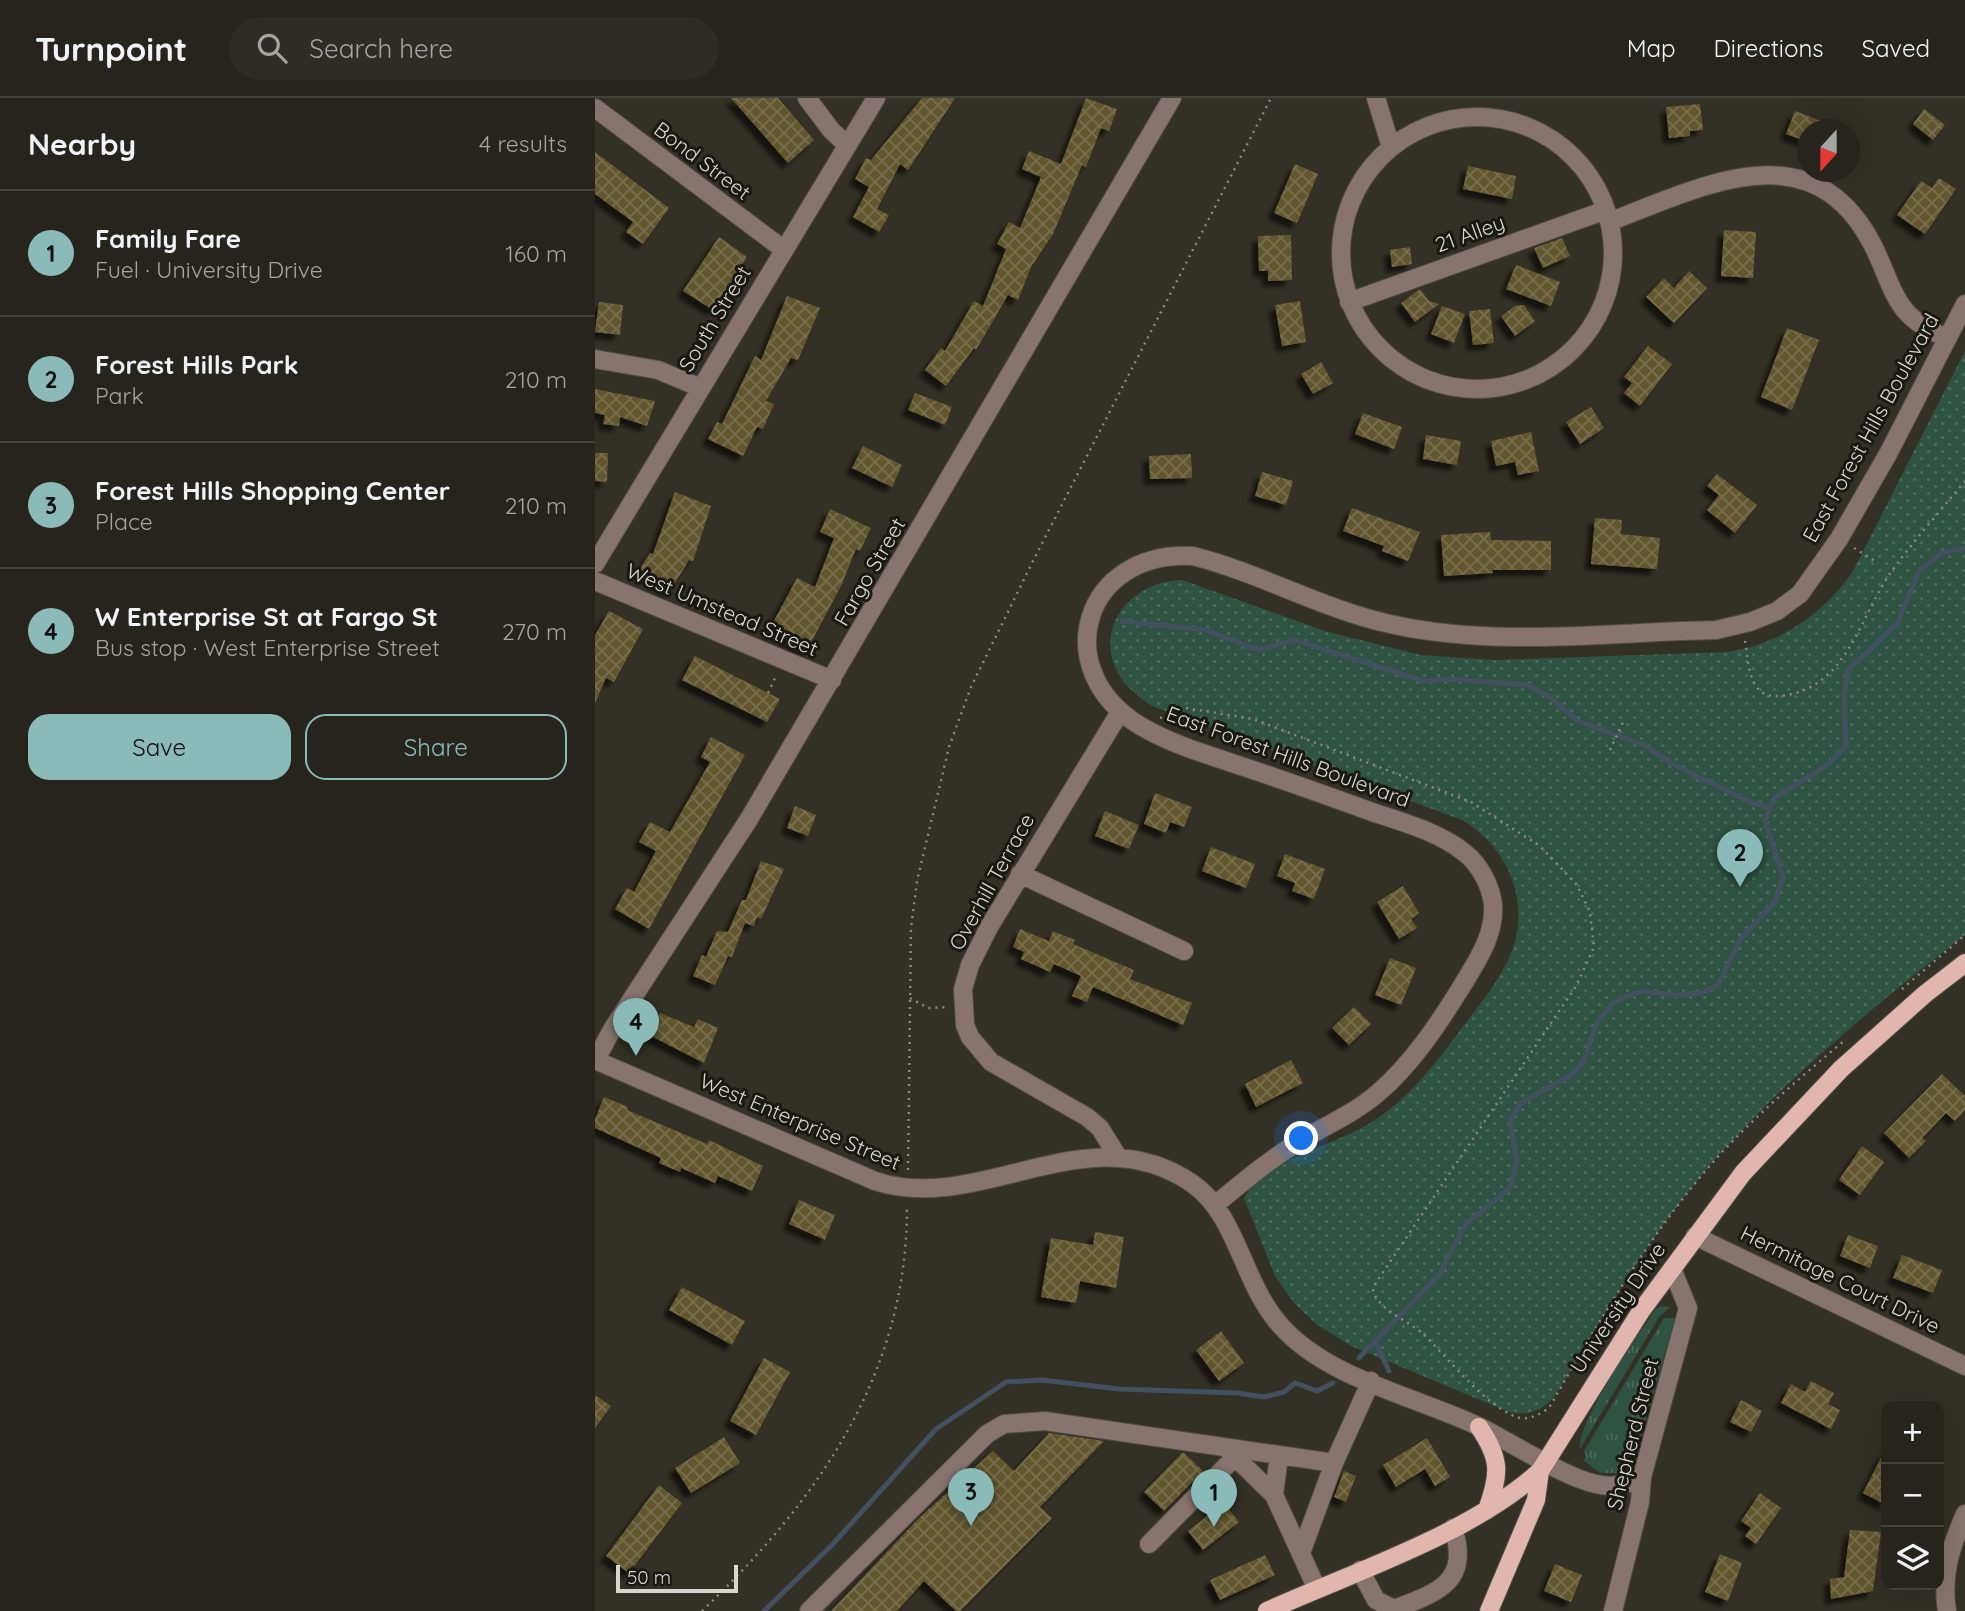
<!DOCTYPE html>
<html lang="en">
<head>
<meta charset="utf-8">
<style>
  :root { --surface:#26241c; --page:#2e2c25; --text:#f1f3f6; --muted:#a4a4a3; --line:#42413b; --accent:#8bbbb9 }
  body { margin:0; font-family:Quicksand,sans-serif; background:var(--page); color:var(--text) }
  .controls { position:absolute; right:21px; bottom:21px; display:grid; overflow:hidden; border-radius:14px; box-shadow:0 7px 28px #0002 }
  .controls button { width:63px; height:63px; display:grid; place-items:center; padding:0; border:0; border-bottom:2px solid var(--line); background:var(--surface); color:var(--text); font:35px sans-serif }
  .compass { position:absolute; left:1202px; top:21px; width:63px; height:63px; border-radius:50%; background:var(--surface); box-shadow:0 7px 28px #0002; rotate:201deg }
  .scale { position:absolute; left:21px; bottom:18px; width:122px; box-sizing:border-box; padding-left:7px; border:4px solid #d8d6cf; border-top:0; font-size:19px; line-height:24px; white-space:nowrap; color:#d8d6cf; -webkit-text-stroke:5px #1a1813; paint-order:stroke }
  .you { position:absolute; left:707px; top:1041px; width:24px; height:24px; margin:-18px; border:5px solid #fff; border-radius:50%; background:#1a73e8; box-shadow:0 0 0 10px #1a73e833 }
  .badge { display:grid; place-items:center; width:46px; height:46px; border-radius:50%; background:var(--accent); color:#111; font-size:23px; font-weight:700 }
  .pin { position:absolute; translate:-50% -58px; filter:drop-shadow(0 2px 4px #0008) }
  .pin::after { content:''; position:absolute; top:37px; width:24px; height:21px; background:inherit; clip-path:polygon(0 0,100% 0,50% 100%) }
  .list { margin:0; padding:0; list-style:none }
  h2 { display:flex; justify-content:space-between; align-items:center; height:91px; margin:0; padding:0 28px; font-size:30px }
  h2 small { font-size:23px; font-weight:400; color:var(--muted) }
  .list li { display:grid; grid-template-columns:46px 1fr auto; gap:21px; align-items:center; box-sizing:border-box; height:126px; padding:0 28px; border-top:2px solid var(--line) }
  .list b { display:block; font-size:26px; white-space:nowrap }
  .list p { margin:0; font-size:23px; white-space:nowrap; color:var(--muted) }
  .list em { font-size:23px; font-style:normal; color:var(--muted) }
  .actions { display:flex; gap:14px; padding:21px 28px }
  .actions a { flex:1; padding:16px 0; border:2px solid var(--accent); border-radius:21px; text-align:center; font-size:24px; color:var(--accent) }
  .actions .main { background:var(--accent); color:#111 }
  .icon { flex:none; width:38px; height:38px; fill:none; stroke:currentColor; stroke-width:2; stroke-linecap:round; stroke-linejoin:round }
  .map { position:relative; flex:none; width:1370px; height:1513px; overflow:hidden }
  header { display:flex; align-items:center; gap:42px; box-sizing:border-box; height:98px; padding:0 35px; background:var(--surface); border-bottom:2px solid var(--line) }
  header strong { font-size:33px }
  nav { display:flex; gap:38px; margin-inline-start:auto; font-size:24px }
  .search { width:490px; height:63px; background:var(--page); display:flex; align-items:center; gap:18px; box-sizing:border-box; padding:0 24px; border-radius:38px; color:var(--muted); font-size:26px }
  main { display:flex }
  aside { flex:1; background:var(--surface) }
  .map>svg:first-child { display:block }
  .grass { fill:url(#grass-tufts) }
  .park { fill:url(#park-dots) }
  .lines { fill:none; stroke-linecap:round; stroke-linejoin:round }
  .stream { stroke:#425060; stroke-width:5 }
  .building { fill:url(#building-cross-hatch); filter:url(#shadow) }
  .minor-casing { stroke:#514e44; stroke-width:20 }
  .major-casing { stroke:#514e44; stroke-width:20 }
  .path { stroke:#8b8980; stroke-width:2.5; stroke-dasharray:2 5; stroke-linecap:butt }
  .minor { stroke:#88746f; stroke-width:18 }
  .major { stroke:#e1b7ad; stroke-width:18 }
  .labels { text-anchor:middle; stroke-width:6; stroke-linejoin:round; paint-order:stroke }
  .street-label { font-size:21px; fill:#d8d6cf; stroke:#1a1813 }
</style>
</head>
<body>
<header>
<strong>Turnpoint</strong>
<div class="search"><svg class="icon" aria-label="search" viewBox="0 0 24 24"><circle cx="10" cy="10" r="6"/><path d="M15 15l6 6"/></svg>Search here</div>
<nav><a>Map</a><a>Directions</a><a>Saved</a></nav>
</header>
<main>
<aside>
<h2>Nearby<small>4 results</small></h2>
<ul class="list">
<li><span class="badge">1</span><div><b>Family Fare</b><p>Fuel · University Drive</p></div><em>160 m</em></li>
<li><span class="badge">2</span><div><b>Forest Hills Park</b><p>Park</p></div><em>210 m</em></li>
<li><span class="badge">3</span><div><b>Forest Hills Shopping Center</b><p>Place</p></div><em>210 m</em></li>
<li><span class="badge">4</span><div><b>W Enterprise St at Fargo St</b><p>Bus stop · West Enterprise Street</p></div><em>270 m</em></li>
</ul>
<div class="actions"><a class="main">Save</a><a>Share</a></div>
</aside>
<div class="map">
<svg width="1370" height="1513" viewBox="0 0 1370 1513">
  <defs>
    <pattern id="grass-tufts" width="24" height="20" patternUnits="userSpaceOnUse" patternTransform="scale(1.75)"><rect width="24" height="20" fill="#2f5342"/><path d="M3 7l-1-3M5 7V3M7 7l1-3M15 17l-1-3M17 17v-4M19 17l1-3" fill="none" stroke="#4c6b5c"/></pattern>
    <pattern id="park-dots" width="8" height="8" patternUnits="userSpaceOnUse" patternTransform="scale(1.75)"><rect width="8" height="8" fill="#2f5342"/><path d="M2 2h.1M6 6h.1" fill="none" stroke="#4c6b5c" stroke-width="1.8" stroke-linecap="round"/></pattern>
    <pattern id="building-cross-hatch" width="8" height="8" patternUnits="userSpaceOnUse" patternTransform="scale(1.75)"><rect width="8" height="8" fill="#62572f"/><path d="M0 0l8 8M0 8l8-8" fill="none" stroke="#786e4c"/></pattern>
    <filter id="shadow"><feDropShadow dx="-6" dy="6" stdDeviation="2" flood-color="#0009"/></filter>
  </defs>
  <rect width="100%" height="100%" fill="#333025"/>
  <path class="grass" d="M1066,1208l9,1 -11,10 -79,132c-2,-29 57,-112 75,-139z
    M1069,1220h11l-41,142 -16,13h-18l-17,-13 3,-3 -2,-6z"/>
  <path class="park" d="M1370,253v584c-91,71 -189,151 -263,240 -57,68 -102,145 -147,221 -13,15 -26,20 -46,16l-158,-66 -35,-22 -22,-21 -19,-27 -31,-78c23,-40 94,-53 131,-78 35,-23 59,-55 84,-88 16,-22 36,-45 48,-70 27,-53 4,-113 -45,-142l-310,-114c-15,-10 -30,-22 -37,-39 -19,-46 22,-87 67,-87l146,52 93,23 73,5 233,-8c52,-8 94,-36 125,-79z"/>
  <g class="lines">
    <path class="stream" d="M527,523l84,9 52,20 37,-10 128,41 25,-2 80,6 22,12 27,24 65,23 36,23 72,35 20,6
      M781,1245l13,28
      M764,1260l80,-83 26,-50 44,-36 8,-27 -7,-41 11,-18 49,-27 14,-15 13,-39 17,-20 27,-11 35,4 26,-2 16,-8 23,-47 34,-36 8,-25 -18,-57 9,-22 55,-34 17,-18 -2,-51 4,-25 49,-46 22,-53 23,-18 23,-5
      M169,1513l68,-66 104,-116 70,-47 36,-2 77,9 118,4 27,4 20,-5 11,-9 22,8 16,-8"/>
  </g>
  <path class="building" d="M136,0h47l36,42 -26,23z
    M327,0h33l-47,72 -8,-6 -23,45 12,6 -10,17 -26,-15 16,-30 -14,-8 11,-21 5,2z
    M491,0l31,11 -8,22 -8,-3 -15,39 -4,-2 -29,69 -22,33 -13,33 -10,-5 -32,55 -2,-2 -28,38 -21,-16 16,-22 4,3 29,-50 9,5 23,-57 -9,-5 12,-22 11,6 21,-51 -19,-8 7,-18 32,13z
    M1105,6l3,26 -13,1v5l-21,2 -3,-31z
    M1329,11l21,16 -12,15 -20,-16z
    M1200,13l45,17v2h-32v12l-22,-8z
    M0,54l74,56 -26,36 -17,-12 7,-10 -38,-28z
    M700,66l23,10 -21,49 -23,-10z
    M873,68l48,10 -4,23 -49,-10z
    M1344,80l17,11 -31,45 -28,-19 24,-34 11,7z
    M1129,132l32,2 -3,46 -32,-2z
    M696,137l1,45 -24,1v-10h-9l-1,-35z
    M124,139l28,20 -34,53 -30,-19z
    M967,140l8,18 -27,12 -9,-20z
    M815,149l2,17 -20,3 -2,-17z
    M921,167l44,17 -9,24 -45,-17z
    M1094,173l18,17 -33,35 -28,-26 18,-19 10,10z
    M825,191l9,12 10,3 -24,18 -14,-19z
    M192,198l33,12 -22,52 -7,-2 -25,43 8,3 -11,25 -6,-2 -14,29 -35,-17 9,-17 5,2 33,-68 6,4z
    M705,203l6,41 -24,4 -7,-41z
    M4,204l24,3 -3,30 -25,-3z
    M929,207l11,16 -20,15 -14,-20 14,-10z
    M847,208l23,8 -11,29 -23,-9z
    M895,211l4,34 -21,2 -4,-34z
    M1192,230l32,12 -27,70 -31,-13z
    M1053,248l24,18 -32,42 -16,-13 8,-10 -8,-6z
    M726,264l12,21 -20,11 -12,-20z
    M0,291l60,12 -8,25 -27,-9 -1,9 -16,-2 2,-9 -10,-2z
    M320,295l37,14 -7,18 -37,-15z
    M996,309l13,21 -24,16 -14,-22z
    M768,315l39,14 -8,22 -39,-15z
    M936,334l8,39 -21,4 -3,-13 -19,4 -5,-25z
    M831,337l35,6 -4,24 -34,-6z
    M268,348l39,19 -10,22 -40,-19z
    M0,355h13l-1,29 -12,-1z
    M596,356l1,24 -42,1 -1,-23z
    M667,374l31,9 -7,24 -31,-9z
    M1122,376l40,31 -22,28 -28,-23 12,-15 -12,-9z
    M80,394l36,14 -18,55 -4,-1 -19,31 -32,-19 12,-19 3,1z
    M757,410l68,24 -12,29 -26,-10 2,-5 -41,-15z
    M235,411l41,19 -11,23 -4,-2 -15,37 -34,64 -38,-20 28,-52 18,9 19,-49 -14,-6z
    M1000,420l27,2 -1,14 39,4 -3,31 -66,-5z
    M895,434l1,8 60,1v29h-59l1,3 -49,3 -3,-41z
    M14,513l34,18 -29,53 -8,-4 -11,25v-68z
    M100,558l85,43 -13,23 -85,-42z
    M116,639l34,18 -96,174 -34,-20 12,-21 7,4 22,-41 -17,-9 11,-20 20,10 40,-70 -9,-5z
    M560,695l37,14 -8,20 -14,-5 -4,11 -22,-9z
    M200,708l21,9 -8,21 -21,-8z
    M510,713l34,14 -10,24 -34,-13z
    M616,749l44,17 -9,24 -44,-17z
    M690,756l40,15 -11,30 -22,-8 3,-8 -18,-7z
    M166,763l23,8 -23,50 -4,-2 -3,9 -9,-3 -13,34 -4,-1 -13,29 -22,-9 9,-21 4,2 11,-26 11,1 14,-32h4z
    M808,788l16,27 -8,6 6,9 -18,11 -22,-37z
    M425,831l29,12 4,-10 22,9 -2,4 61,26 -4,9 62,24 -9,22 -90,-38 -6,15 -15,-6 9,-20 -27,-12 -4,8 -29,-13 3,-7 -11,-5z
    M795,860l26,10 -15,37 -26,-10z
    M759,909l17,17 -22,21 -17,-17z
    M65,915l34,14 4,-8 20,9 -14,35 -53,-27z
    M696,962l12,23 -47,24 -11,-23z
    M1347,976l23,22v14l-10,11 -9,-8 -24,25 4,3 -17,17 -25,-25z
    M9,999l24,10 -1,3 80,34 2,-4 54,26 -11,25 -34,-15 -3,7 -34,-15 -1,4 -21,-9 2,-5 -66,-30v-9z
    M1267,1048l22,16 -24,33 -21,-15z
    M204,1102l36,15 -10,25 -36,-16z
    M500,1134l29,5 -8,51 -36,-7 -4,22 -35,-6 10,-59 42,7z
    M1253,1137l30,11 -8,22 -30,-12z
    M1307,1157l40,15 -9,23 -40,-15z
    M87,1189l63,34 -13,24 -63,-35z
    M626,1233l23,32 -25,18 -23,-31z
    M169,1260l26,14 -34,63 -26,-14z
    M1216,1283l23,12 -6,11 12,6 -9,19 -50,-26 10,-19 14,8z
    M0,1297l16,11 -16,22z
    M1146,1302l21,11 -11,21 -21,-10z
    M454,1335l55,8 -64,66 12,11 -92,93h-4l-32,-30 -27,30h-66l88,-93 74,-67 21,20z
    M129,1339l16,26 -49,30 -16,-25z
    M832,1340l23,39 -15,9 -10,-17 -29,18 -13,-22z
    M1291,1350v57l-23,-12z
    M588,1354l20,19 -39,40 -20,-19z
    M749,1373l12,5 -10,26 -12,-5z
    M64,1387l23,18 -53,70 -23,-17z
    M1165,1395l21,15 -25,36 -11,-8 6,-8 -10,-7z
    M629,1405l15,19 -36,28 -15,-19z
    M1255,1432l31,2 -8,59 -42,8 -1,-20 14,-2z
    M1125,1456l22,9 -14,38 -23,-9z
    M670,1457l10,20 -55,25 -10,-20z
    M960,1466l27,11 -11,27 -27,-11z"/>
  <g class="lines">
    <defs>
      <path id="minor" d="M212,0l24,32 16,15
        M781,0l15,49
        M0,10l188,141
        M746 155a136 136 0 1 1 272 0a136 136 0 1 1-272 0Z
        M1014,124c99,-38 210,-97 269,34 19,44 21,62 69,82
        M754,204l257,-92
        M0,261l63,11 43,18
        M0,466l281,-466
        M0,483l237,99
        M425,776l164,77
        M0,962l280,121c105,35 213,-70 318,3 45,32 49,99 88,142 48,54 138,71 201,102 30,15 84,50 114,56 16,4 31,1 46,-7
        M0,963l18,-33 136,-209 423,-721
        M523,1059l-18,-29 -13,-11 -96,-55 -21,-25 -5,-12 -2,-36 7,-24 19,-38 131,-215
        M620,1107c30,-25 59,-49 93,-69 24,-13 49,-25 70,-43 34,-29 61,-70 84,-107 15,-25 33,-51 31,-81 -2,-19 -13,-40 -28,-52 -25,-20 -59,-30 -90,-40 -44,-16 -89,-32 -134,-47 -35,-12 -71,-22 -102,-41 -91,-56 -56,-175 54,-169 67,17 129,53 197,68 106,24 219,8 326,6l34,-8 27,-11 23,-17 39,-55 49,-85 77,-150
        M1100,1138l270,130
        M632,1351l47,46
        M684,1357l-5,40 43,94
        M554,1446l86,-87
        M706,1455l33,-90 37,-82
        M765,1472l16,30 18,9c43,-16 77,-27 59,-81
        M214,1513l178,-177 17,-10 41,-3 289,42
        M1018,1513l27,-109 2,-25 46,-169 -16,-39
        M1352,1513c-6,-35 4,-65 18,-97"/>
      <path id="major" d="M884,1329c22,32 21,47 8,83
        M672,1513c86,-39 204,-77 273,-140l101,-160 102,-138 98,-104 84,-75 40,-31
        M894,1513l47,-111 4,-29"/>
    </defs>
    <use href="#minor" class="minor-casing"/>
    <use href="#major" class="major-casing"/>
    <path class="path" d="M1259,450l24,15
      M1150,543c4,22 3,58 34,55 70,-6 80,-82 115,-128 22,-30 47,-58 71,-87
      M173,595l8,-17
      M565,620l26,-10 67,11 218,83 69,44 37,39 13,27 4,35 -18,39 -203,301c0,20 34,33 49,46 27,25 58,68 92,83 12,6 25,-1 35,-8 46,-80 93,-161 152,-232 43,-51 93,-93 144,-136
      M1015,652l13,-28
      M1307,891l63,-54
      M315,900l18,10 20,-1
      M313,1072l3,-242 6,-47 32,-134 22,-60 63,-128 237,-461
      M107,1513c116,-111 206,-238 205,-406"/>
    <use href="#minor" class="minor"/>
    <use href="#major" class="major"/>
  </g>
  <g class="labels">
    <g class="street-label">
      <text transform="translate(107 63) rotate(37)" y="7">Bond Street</text>
      <text transform="translate(875 136) rotate(-20)" y="7">21 Alley</text>
      <text transform="translate(120 221) rotate(-59)" y="7">South Street</text>
      <text transform="translate(1276 330) rotate(-61)" y="7">East Forest Hills Boulevard</text>
      <text transform="translate(275 474) rotate(-60)" y="7">Fargo Street</text>
      <text transform="translate(127 512) rotate(23)" y="7">West Umstead Street</text>
      <text transform="translate(693 659) rotate(20)" y="7">East Forest Hills Boulevard</text>
      <text transform="translate(397 784) rotate(-61)" y="7">Overhill Terrace</text>
      <text transform="translate(205 1024) rotate(23)" y="7">West Enterprise Street</text>
      <text transform="translate(1245 1182) rotate(26)" y="7">Hermitage Court Drive</text>
      <text transform="translate(1023 1210) rotate(-56)" y="7">University Drive</text>
      <text transform="translate(1038 1336) rotate(-76)" y="7">Shepherd Street</text>
    </g>
  </g>
</svg>
<div class="controls">
<button>+</button>
<button>−</button>
<button><svg class="icon" aria-label="layers" viewBox="0 0 24 24"><path d="M12 4l9 5-9 5-9-5zM3 14l9 5 9-5"/></svg></button>
</div>
<svg class="compass" viewBox="-18 -18 36 36"><path d="M0-13l5 13h-10z" fill="#e53935"/><path d="M0 13l5-13h-10z" fill="#a4a4a3"/></svg>
<div class="scale">50 m</div>
<div class="you"></div>
<div class="pin badge" style="left:619px;top:1429px">1</div>
<div class="pin badge" style="left:1145px;top:789px">2</div>
<div class="pin badge" style="left:376px;top:1428px">3</div>
<div class="pin badge" style="left:41px;top:958px">4</div>
</div>
</main>
</body>
</html>
